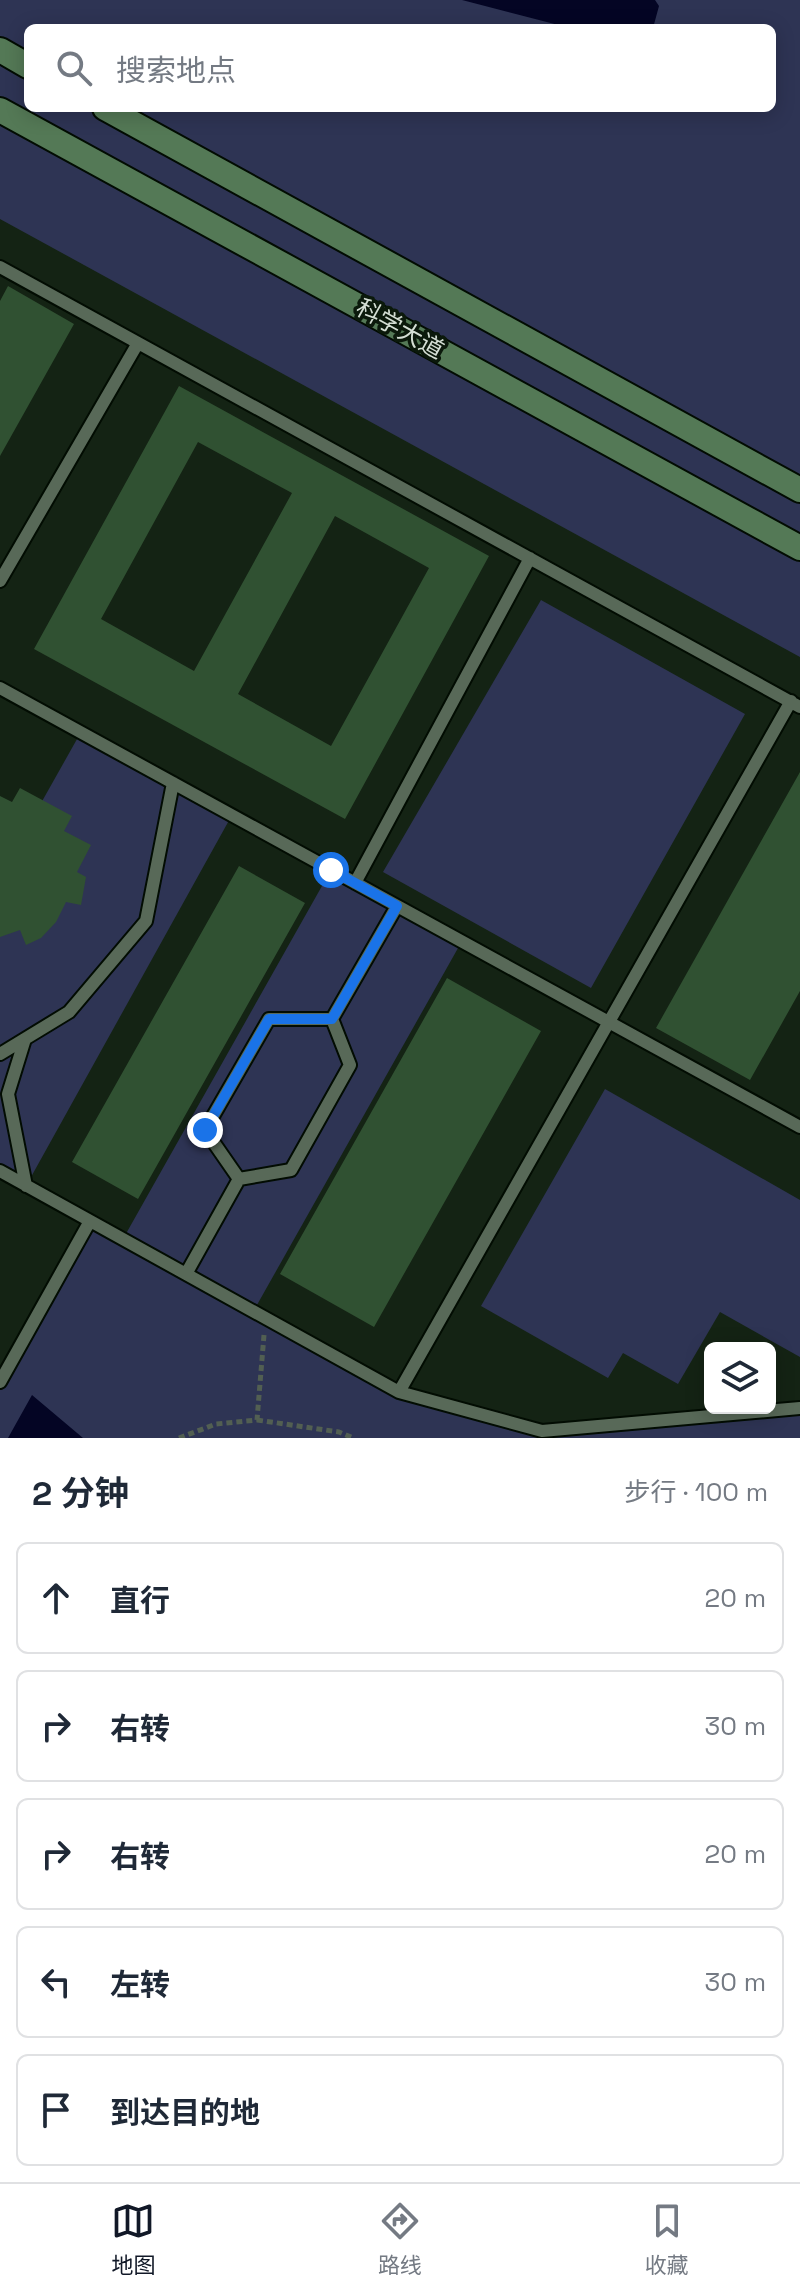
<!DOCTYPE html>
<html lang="zh">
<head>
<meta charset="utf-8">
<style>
  :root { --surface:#fff; --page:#f6f6f7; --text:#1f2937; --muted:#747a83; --line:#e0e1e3; --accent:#111827 }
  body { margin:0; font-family:"Space Grotesk","Noto Sans SC",sans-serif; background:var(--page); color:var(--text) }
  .controls { position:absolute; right:24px; bottom:24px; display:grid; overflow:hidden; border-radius:12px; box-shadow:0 4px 20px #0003 }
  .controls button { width:72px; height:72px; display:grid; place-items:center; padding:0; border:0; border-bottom:2px solid var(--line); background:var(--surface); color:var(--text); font:40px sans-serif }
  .stop { position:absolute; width:24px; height:24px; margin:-18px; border:6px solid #1a73e8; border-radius:50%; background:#fff }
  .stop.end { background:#1a73e8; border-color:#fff; box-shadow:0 2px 8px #0008 }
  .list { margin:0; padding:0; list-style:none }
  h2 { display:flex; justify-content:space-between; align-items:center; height:104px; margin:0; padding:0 32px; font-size:34px }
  h2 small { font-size:26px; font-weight:400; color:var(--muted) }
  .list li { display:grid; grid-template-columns:52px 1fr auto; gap:24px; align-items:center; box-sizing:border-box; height:112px; margin:0 16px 16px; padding:0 16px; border:2px solid var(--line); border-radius:12px }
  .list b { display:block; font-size:30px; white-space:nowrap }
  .list em { font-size:26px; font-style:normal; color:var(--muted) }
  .icon { flex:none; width:44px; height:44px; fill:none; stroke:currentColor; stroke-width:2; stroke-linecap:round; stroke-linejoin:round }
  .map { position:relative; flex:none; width:800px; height:1438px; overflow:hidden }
  .search { position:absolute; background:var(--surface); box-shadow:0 4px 20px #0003; left:24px; right:24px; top:24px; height:88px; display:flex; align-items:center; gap:20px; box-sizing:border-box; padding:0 28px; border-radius:12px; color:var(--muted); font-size:30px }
  .sheet { height:744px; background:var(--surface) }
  nav { display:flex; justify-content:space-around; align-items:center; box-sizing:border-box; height:112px; border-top:2px solid var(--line); background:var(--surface); font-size:22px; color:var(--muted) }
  nav a { display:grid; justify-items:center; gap:4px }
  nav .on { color:var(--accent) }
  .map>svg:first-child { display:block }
  .green { fill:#2e3454; fill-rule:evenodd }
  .water { fill:#040524 }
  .building { fill:#305132; fill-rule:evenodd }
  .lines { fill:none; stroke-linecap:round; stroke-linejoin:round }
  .lane-casing { stroke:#020c02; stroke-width:16 }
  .secondary-casing { stroke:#020c02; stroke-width:28 }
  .path { stroke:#525f52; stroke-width:5; stroke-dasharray:6 4; stroke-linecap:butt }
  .lane { stroke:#586958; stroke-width:12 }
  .secondary { stroke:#547956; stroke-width:24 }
  .route { stroke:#1a73e8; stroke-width:10 }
  .labels { text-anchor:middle; stroke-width:7; stroke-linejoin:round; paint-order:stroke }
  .street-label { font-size:24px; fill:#d4ded4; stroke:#0b190b }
</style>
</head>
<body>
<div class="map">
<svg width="800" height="1438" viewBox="0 0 800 1438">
  <rect width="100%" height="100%" fill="#142314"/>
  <path class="green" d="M0,0h800v657l-800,-438zM28,28h744v80h-744z
    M541,600l204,114 -154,274 -208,-116z
    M81,732l151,83 -206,371 -26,-15v-295z
    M331,870l131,71 -209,371 146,80 143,39 258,-23v30h-800v-56l90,-161 33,18z
    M605,1089l195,111v157l-80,-45 -42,72 -55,-31 -15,25 -127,-72z"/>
  <path class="water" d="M462,0h193l4,6 -6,22h-83z
    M32,1395l51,43h-75z"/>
  <path class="building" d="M8,286l66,38 -74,132v-155z
    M179,386l310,170 -144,263 -311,-170zM198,442l94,51 -98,178 -93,-52zM335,516l94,52 -98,178 -93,-52z
    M800,772v219l-50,89 -94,-52z
    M20,788l52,28 -8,15 27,14 -14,27 9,5 -5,28 -15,-3 -10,20 -15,16 -15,7 -6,-15 -20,7v-141l12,6z
    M239,866l66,37 -167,296 -66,-37z
    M447,978l94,53 -167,296 -94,-53z"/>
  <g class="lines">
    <defs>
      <path id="lane" d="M0,267l800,440
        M0,581l138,-238
        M0,688l800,439
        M355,883l175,-325
        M269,1019h63l18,46 -59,105 -52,9 -34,-49z
        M332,1019l65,-113
        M25,1039l-17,55 18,92
        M0,1054l69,-42 77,-91 27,-138
        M0,1171l399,221 143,39 258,-23
        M186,1274l53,-95
        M0,1382l90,-161
        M399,1392l392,-691"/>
      <path id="secondary" d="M0,50l28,16
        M105,108l695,382
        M0,110l800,438"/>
    </defs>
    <use href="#lane" class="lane-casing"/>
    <use href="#secondary" class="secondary-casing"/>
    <path class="path" d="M257,1420l82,12 14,6
      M179,1438l37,-14 41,-4 7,-85"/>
    <use href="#lane" class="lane"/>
    <use href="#secondary" class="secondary"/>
  </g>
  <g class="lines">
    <path class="route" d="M205,1130l64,-111h63l65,-113 -66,-36"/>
  </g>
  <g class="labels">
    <g class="street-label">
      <text transform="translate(400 329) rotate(29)" y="8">科学大道</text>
    </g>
  </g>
</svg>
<div class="controls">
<button><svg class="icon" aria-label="layers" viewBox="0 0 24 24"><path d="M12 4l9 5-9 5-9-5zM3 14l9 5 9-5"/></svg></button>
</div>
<div class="stop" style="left:331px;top:870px"></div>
<div class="stop end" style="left:205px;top:1130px"></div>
<div class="search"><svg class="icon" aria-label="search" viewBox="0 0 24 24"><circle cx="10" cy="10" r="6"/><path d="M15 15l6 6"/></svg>搜索地点</div>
</div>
<section class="sheet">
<h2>2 分钟<small>步行 · 100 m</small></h2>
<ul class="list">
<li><svg class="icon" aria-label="ahead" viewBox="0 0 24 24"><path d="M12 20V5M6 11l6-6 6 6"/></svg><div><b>直行</b></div><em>20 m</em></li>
<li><svg class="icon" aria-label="right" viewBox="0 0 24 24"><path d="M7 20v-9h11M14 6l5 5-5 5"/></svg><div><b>右转</b></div><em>30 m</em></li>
<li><svg class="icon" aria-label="right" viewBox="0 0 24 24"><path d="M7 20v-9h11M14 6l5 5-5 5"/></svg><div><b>右转</b></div><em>20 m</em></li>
<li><svg class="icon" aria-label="left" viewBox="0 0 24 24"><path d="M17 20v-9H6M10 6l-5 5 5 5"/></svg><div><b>左转</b></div><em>30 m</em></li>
<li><svg class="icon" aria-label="arrive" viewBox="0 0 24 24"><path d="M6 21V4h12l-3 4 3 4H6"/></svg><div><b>到达目的地</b></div></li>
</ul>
</section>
<nav>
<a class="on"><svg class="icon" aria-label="map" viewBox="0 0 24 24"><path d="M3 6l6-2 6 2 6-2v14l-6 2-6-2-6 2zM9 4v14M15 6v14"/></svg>地图</a>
<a><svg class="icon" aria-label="directions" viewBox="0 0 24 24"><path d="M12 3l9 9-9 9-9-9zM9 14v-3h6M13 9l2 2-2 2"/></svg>路线</a>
<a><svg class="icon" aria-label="saved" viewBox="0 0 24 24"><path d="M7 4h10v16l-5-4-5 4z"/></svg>收藏</a>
</nav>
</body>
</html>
